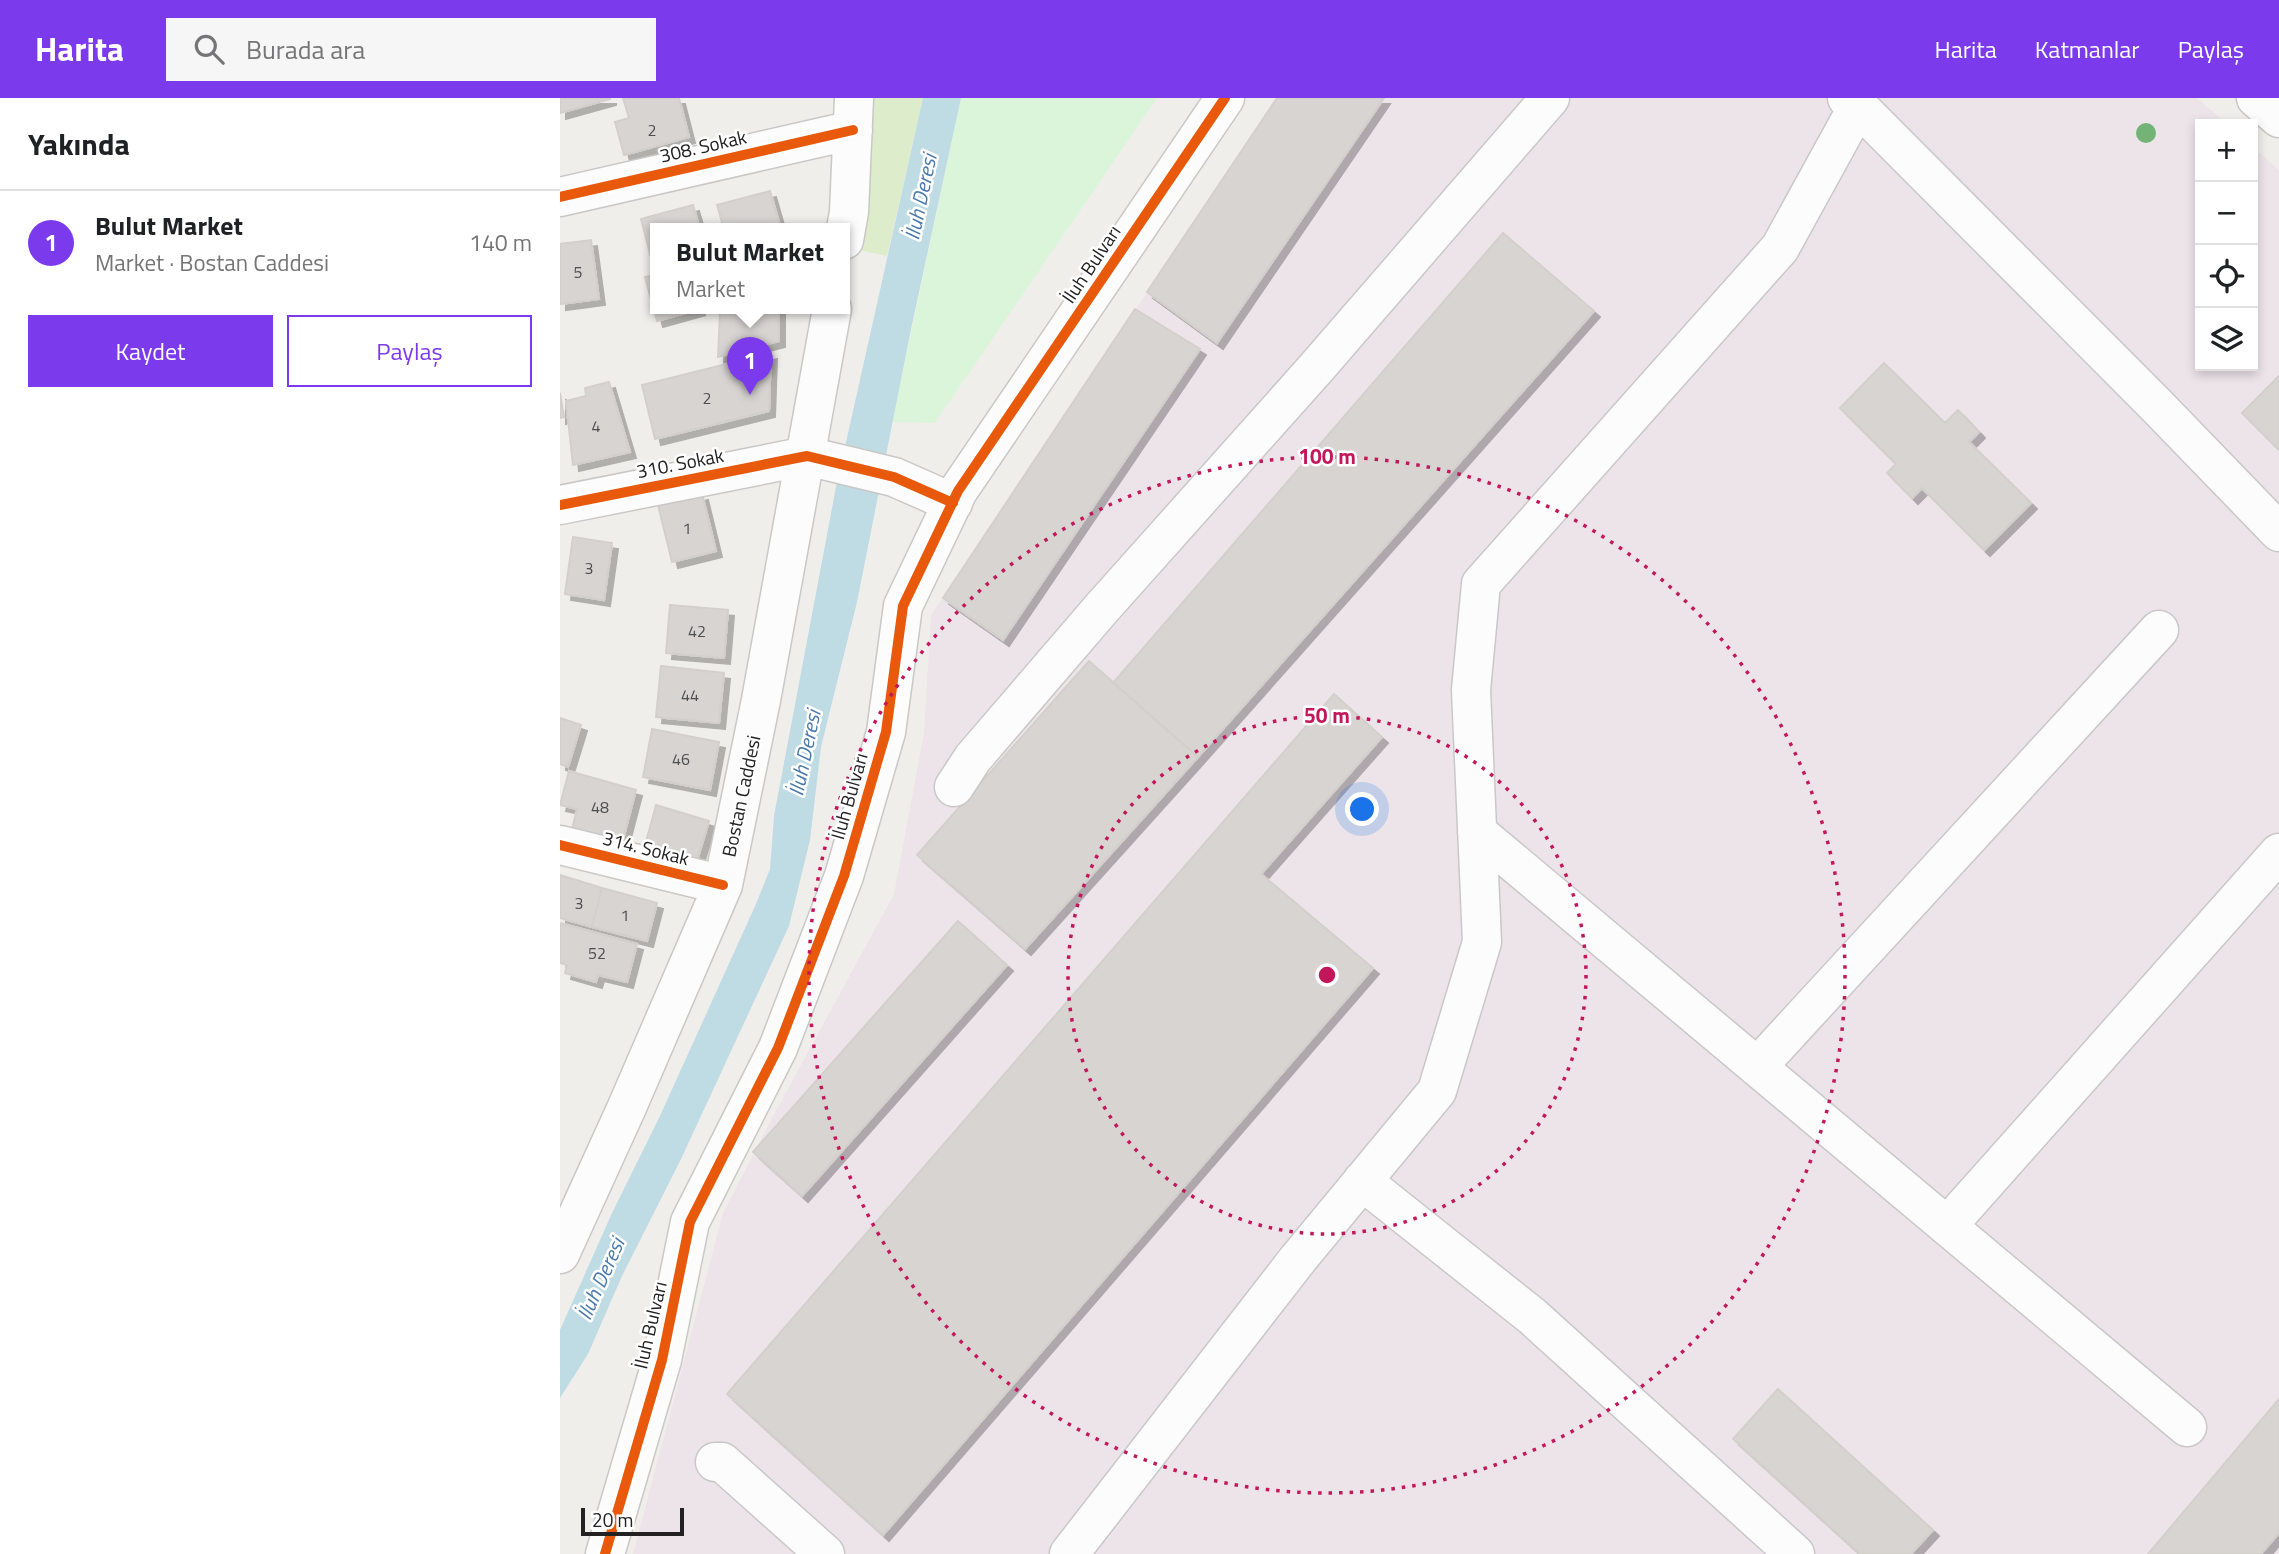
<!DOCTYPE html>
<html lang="tr">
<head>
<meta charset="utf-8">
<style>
  :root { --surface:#fff; --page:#f6f6f6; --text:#202124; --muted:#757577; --line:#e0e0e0; --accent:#7c3aed }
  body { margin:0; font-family:"Titillium Web",sans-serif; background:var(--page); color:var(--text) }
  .controls { position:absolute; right:21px; top:21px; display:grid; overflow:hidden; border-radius:0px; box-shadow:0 4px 10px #0003 }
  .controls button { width:63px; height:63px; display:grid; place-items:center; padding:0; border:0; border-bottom:2px solid var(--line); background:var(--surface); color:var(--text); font:35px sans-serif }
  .scale { position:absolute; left:21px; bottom:18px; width:103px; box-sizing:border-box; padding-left:7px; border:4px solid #222; border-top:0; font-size:19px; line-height:24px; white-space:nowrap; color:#222; -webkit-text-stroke:5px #fff; paint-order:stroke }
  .you { position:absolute; left:803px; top:712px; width:24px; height:24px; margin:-18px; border:5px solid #fff; border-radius:50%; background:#1a73e8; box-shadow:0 0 0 10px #1a73e833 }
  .badge { display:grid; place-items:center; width:46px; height:46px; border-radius:50%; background:var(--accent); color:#fff; font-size:23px; font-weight:700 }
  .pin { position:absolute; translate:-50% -58px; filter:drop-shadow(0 2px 4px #0008) }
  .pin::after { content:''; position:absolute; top:37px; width:24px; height:21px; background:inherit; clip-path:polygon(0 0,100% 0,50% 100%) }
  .popup { position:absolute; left:90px; top:125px; width:200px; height:91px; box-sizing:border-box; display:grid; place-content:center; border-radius:0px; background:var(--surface); filter:drop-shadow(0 2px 5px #0005); font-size:23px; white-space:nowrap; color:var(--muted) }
  .popup b { font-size:26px; color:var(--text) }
  .popup::after { content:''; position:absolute; left:50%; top:100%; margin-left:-14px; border:14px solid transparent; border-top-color:var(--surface) }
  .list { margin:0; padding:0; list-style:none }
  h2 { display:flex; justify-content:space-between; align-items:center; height:91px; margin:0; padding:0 28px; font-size:30px }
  h2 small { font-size:23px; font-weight:400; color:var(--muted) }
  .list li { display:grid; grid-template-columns:46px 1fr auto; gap:21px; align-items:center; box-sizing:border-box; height:105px; padding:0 28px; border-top:2px solid var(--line) }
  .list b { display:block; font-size:26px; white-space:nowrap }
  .list p { margin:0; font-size:23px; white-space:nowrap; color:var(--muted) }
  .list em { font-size:23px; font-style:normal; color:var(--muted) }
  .actions { display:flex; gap:14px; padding:21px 28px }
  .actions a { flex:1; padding:16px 0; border:2px solid var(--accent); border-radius:0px; text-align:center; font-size:24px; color:var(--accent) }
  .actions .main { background:var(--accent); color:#fff }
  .icon { flex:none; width:38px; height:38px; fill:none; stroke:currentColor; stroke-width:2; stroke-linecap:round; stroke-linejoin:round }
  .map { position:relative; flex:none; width:1719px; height:1456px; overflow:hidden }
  header { display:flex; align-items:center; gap:42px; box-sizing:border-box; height:98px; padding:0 35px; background:var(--accent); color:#fff }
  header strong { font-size:33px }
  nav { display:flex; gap:38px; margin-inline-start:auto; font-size:24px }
  .search { width:490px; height:63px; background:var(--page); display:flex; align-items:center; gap:18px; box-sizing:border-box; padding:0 24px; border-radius:0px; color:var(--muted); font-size:26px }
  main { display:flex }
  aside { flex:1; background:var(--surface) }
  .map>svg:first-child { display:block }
  .industrial { fill:#ede4e9 }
  .grass { fill:#ddeccb }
  .park { fill:#daf5da }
  .water { fill:#bfdbe3 }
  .building { fill:#d7d4d2; stroke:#d3d0cc; stroke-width:2; filter:url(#shadow) }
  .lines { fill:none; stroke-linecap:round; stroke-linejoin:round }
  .minor-casing { stroke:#c9c8c7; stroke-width:41 }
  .minor { stroke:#fdfcfc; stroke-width:38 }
  .cycleway-casing { stroke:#fff; stroke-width:15 }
  .cycleway { stroke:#e8590c; stroke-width:10 }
  .tree { fill:#73b476 }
  .ring { fill:none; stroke:#c2185b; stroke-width:3.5; stroke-dasharray:3.5 7 }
  .labels { text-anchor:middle; stroke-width:5; stroke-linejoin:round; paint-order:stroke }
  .number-label { font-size:16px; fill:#4f4e4e }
  .street-label { font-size:19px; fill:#222; stroke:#fff }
  .water-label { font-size:21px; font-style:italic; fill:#4a7aab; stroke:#fff }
  .centre { fill:#c2185b; stroke:#fff; stroke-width:3.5 }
  .ring-label { font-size:21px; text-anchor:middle; font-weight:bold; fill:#c2185b; stroke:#fff; stroke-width:5; stroke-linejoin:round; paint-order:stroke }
</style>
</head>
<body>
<header>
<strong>Harita</strong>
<div class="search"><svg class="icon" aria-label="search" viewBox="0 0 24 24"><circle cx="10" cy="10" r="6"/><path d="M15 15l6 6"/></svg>Burada ara</div>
<nav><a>Harita</a><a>Katmanlar</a><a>Paylaş</a></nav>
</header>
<main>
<aside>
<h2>Yakında<small></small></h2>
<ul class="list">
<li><span class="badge">1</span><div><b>Bulut Market</b><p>Market · Bostan Caddesi</p></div><em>140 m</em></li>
</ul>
<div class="actions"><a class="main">Kaydet</a><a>Paylaş</a></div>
</aside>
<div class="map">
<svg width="1719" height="1456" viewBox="0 0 1719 1456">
  <defs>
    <filter id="shadow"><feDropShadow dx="6" dy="6" stdDeviation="0" flood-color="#0004"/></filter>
  </defs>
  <rect width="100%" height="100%" fill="#f0eeeb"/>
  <path class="industrial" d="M717,0h920l30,26h-27v242h53v-219l26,23v1384h-1646l90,-341 49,-95 122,-224 30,-161 7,-118z"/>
  <path class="grass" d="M313,0h50l-36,158 -28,-6z"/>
  <path class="park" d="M401,0h196l-222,325 -43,-1z"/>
  <path class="water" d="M363,0h38l-50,231 -54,273 -36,145 -11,93 -21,86 -108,233 -59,117 -34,78 -28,44v-68l52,-117 47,-95 97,-214 14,-35 4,-53 62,-329z"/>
  <path class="building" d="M0,0h50v1l-50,14z
    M63,0h56l10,39 -65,18 -9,-33 14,-4z
    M717,0h107l-167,245 -70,-51z
    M210,93l11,38h-57l-7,-24z
    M133,107l7,24h-44l-2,40 -13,-50z
    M943,135l91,78 -396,446 -85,-74z
    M31,142l8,59 -39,5v-60z
    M96,177v34h44l-43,12 -12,-44z
    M172,211h47v32l-61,16 2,-45z
    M575,211l65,40 -197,291 -60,-42z
    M211,255l-2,58 -114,28 -13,-54z
    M1324,265l61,60 13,-13 21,22 -10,10 62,61 -47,47 -62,-62 -10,10 -25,-25 9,-9 -56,-56z
    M1719,278v74l-37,-37z
    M49,284l21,70 -57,13 -7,-64 20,-5 -1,-8z
    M0,295l4,24 -4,1z
    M142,396l14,57 -44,11 -14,-57z
    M13,439l39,6 -8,57 -39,-6z
    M110,507l58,5 -4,48 -58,-5z
    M529,563l109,96 -173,192 -108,-94z
    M101,568l63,7 -5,50 -63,-6z
    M774,596l48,43 -121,137 112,94 -490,567 -156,-141z
    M0,620l21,7 -13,42 -8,-3z
    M92,631l67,13 -9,48 -67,-13z
    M9,673l67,19 -15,57 -50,-14 6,-24 -17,-4z
    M96,707l53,16 -13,43 -52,-15z
    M0,777l42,13 -10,39 -32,-9z
    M42,790l55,15 -10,38 -55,-14z
    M398,823l49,44 -205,231 -49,-44z
    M0,825l77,21 -10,38 -29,-7 -2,7 -31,-9 2,-8 -7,-2z
    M1218,1291l155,141 -22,24h-51l-127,-115z
    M1719,1301v134l-18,21h-113z"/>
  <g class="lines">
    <defs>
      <path id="minor" d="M1287,0l11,8 299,300 122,126
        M1696,0l23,20
        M0,99l293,-67
        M284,142l5,-28 5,-114
        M0,407l247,-49 87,21 59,26
        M394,689l19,-29 128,-149 216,-242 233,-269
        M917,734l710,595
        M0,747l163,40
        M1197,969l402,-437
        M802,1083l170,135 263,238
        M1387,1128l332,-373
        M0,1156l67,-147 96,-222 38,-185 71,-391
        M155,1364h7l103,92
        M45,1456l57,-194 28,-138 88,-174 66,-172 42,-144 17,-126 55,-115 267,-393
        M509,1456l229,-295 139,-168 45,-149 -11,-252 10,-106 299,-336 78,-142"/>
    </defs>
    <use href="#minor" class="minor-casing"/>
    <use href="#minor" class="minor"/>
    <defs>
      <path id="cycleway" d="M0,99l293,-67
        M0,407l247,-49 87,21 59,26
        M0,747l163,40
        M45,1456l57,-194 28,-138 88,-174 66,-172 42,-144 17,-126 55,-115 267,-393"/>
    </defs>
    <use href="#cycleway" class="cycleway-casing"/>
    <use href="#cycleway" class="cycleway"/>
  </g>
  <circle class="tree" cx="1586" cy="35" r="10"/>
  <g class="ring">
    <circle cx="767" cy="877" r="259"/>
    <circle cx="767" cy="877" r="518"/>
  </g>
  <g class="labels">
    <g class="number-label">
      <text x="92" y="38">2</text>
      <text x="18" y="180">5</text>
      <text x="147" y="306">2</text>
      <text x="36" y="334">4</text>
      <text x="127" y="436">1</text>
      <text x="29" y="476">3</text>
      <text x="137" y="539">42</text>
      <text x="130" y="603">44</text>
      <text x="121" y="667">46</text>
      <text x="40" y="715">48</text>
      <text x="19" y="811">3</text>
      <text x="65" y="823">1</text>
      <text x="37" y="861">52</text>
    </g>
    <g class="street-label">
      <text transform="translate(143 48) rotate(-13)" y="7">308. Sokak</text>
      <text transform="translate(531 166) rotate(-56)" y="7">İluh Bulvarı</text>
      <text transform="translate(120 365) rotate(-11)" y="7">310. Sokak</text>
      <text transform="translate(181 698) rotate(-78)" y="7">Bostan Caddesi</text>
      <text transform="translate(289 698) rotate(-74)" y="7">İluh Bulvarı</text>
      <text transform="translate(86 750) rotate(14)" y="7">314. Sokak</text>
      <text transform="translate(90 1227) rotate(-77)" y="7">İluh Bulvarı</text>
    </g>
    <g class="water-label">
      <text transform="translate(361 99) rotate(-78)" y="7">İluh Deresi</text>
      <text transform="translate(245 655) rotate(-78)" y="7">İluh Deresi</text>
      <text transform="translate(41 1181) rotate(-66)" y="7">İluh Deresi</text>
    </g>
  </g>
  <circle cx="767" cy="877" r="10" class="centre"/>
  <g class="ring-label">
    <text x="767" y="366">100 m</text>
    <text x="767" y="625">50 m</text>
  </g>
</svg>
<div class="controls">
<button>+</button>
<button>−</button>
<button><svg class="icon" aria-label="locate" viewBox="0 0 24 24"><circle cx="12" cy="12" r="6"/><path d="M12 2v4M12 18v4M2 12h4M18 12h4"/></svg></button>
<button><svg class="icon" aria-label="layers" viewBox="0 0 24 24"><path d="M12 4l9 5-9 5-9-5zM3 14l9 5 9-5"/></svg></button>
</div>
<div class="scale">20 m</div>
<div class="you"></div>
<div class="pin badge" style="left:190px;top:297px">1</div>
<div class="popup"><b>Bulut Market</b>Market</div>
</div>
</main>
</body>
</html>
